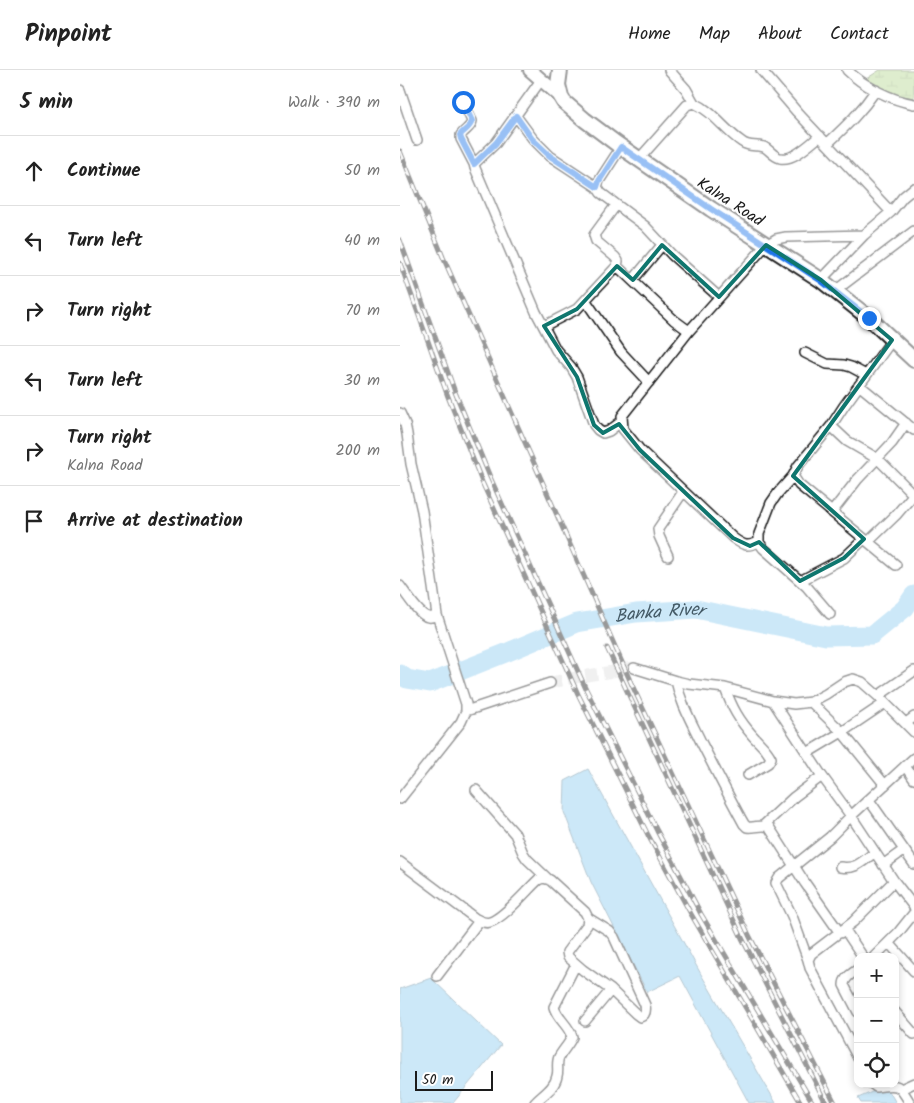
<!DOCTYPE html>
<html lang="en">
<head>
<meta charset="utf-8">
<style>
  :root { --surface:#fff; --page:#f2f2f2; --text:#222; --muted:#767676; --line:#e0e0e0 }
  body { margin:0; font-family:Kalam,sans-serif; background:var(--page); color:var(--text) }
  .controls { position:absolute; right:15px; bottom:15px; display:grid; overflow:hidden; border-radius:10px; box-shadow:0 2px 8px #0003 }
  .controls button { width:45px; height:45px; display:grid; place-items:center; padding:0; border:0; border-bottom:1px solid var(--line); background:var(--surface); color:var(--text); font:25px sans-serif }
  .scale { position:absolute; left:15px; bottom:12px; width:78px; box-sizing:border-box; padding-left:5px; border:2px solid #1c1c1c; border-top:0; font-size:14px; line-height:18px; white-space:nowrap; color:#1c1c1c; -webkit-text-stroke:4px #fff; paint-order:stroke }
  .stop { position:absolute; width:15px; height:15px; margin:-11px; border:4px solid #1a73e8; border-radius:50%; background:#fff }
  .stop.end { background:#1a73e8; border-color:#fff; box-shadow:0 1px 5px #0008 }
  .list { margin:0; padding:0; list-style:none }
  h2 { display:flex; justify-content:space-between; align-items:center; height:65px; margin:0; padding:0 20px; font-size:21px }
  h2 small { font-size:16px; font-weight:400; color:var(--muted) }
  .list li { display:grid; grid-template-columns:32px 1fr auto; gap:15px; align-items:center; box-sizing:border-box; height:70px; padding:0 20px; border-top:1px solid var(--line) }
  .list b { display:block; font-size:19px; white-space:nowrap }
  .list p { margin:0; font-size:16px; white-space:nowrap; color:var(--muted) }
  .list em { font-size:16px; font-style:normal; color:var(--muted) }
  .icon { flex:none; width:28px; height:28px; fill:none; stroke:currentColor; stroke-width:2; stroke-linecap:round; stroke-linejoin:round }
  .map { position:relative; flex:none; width:514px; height:1033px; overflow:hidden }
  header { display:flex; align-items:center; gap:30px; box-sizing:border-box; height:70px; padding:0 25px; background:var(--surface); border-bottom:1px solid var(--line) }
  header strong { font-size:24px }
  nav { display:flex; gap:28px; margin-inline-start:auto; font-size:18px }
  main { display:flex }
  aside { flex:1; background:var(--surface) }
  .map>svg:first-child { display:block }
  .wetland { fill:url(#wetland-marsh); stroke:#697a57 }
  .water { fill:#8eccef; stroke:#60869b }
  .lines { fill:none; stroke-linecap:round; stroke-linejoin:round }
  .river { stroke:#8eccef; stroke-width:19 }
  .secondary-tunnel { stroke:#ddd; stroke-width:12; stroke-dasharray:12 6; stroke-linecap:butt }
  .street-casing { stroke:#1c1c1c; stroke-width:12 }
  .secondary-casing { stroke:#1c1c1c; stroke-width:16 }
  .primary-casing { stroke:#1c1c1c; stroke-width:18 }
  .street { stroke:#fff; stroke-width:9 }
  .secondary { stroke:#fff; stroke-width:12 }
  .primary { stroke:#fff; stroke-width:14 }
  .rail-casing { stroke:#1c1c1c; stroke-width:5 }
  .rail { stroke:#fff; stroke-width:3; stroke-dasharray:9; stroke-linecap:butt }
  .route { stroke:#1a73e8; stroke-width:6 }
  .marked { fill:none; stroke:#0f766e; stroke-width:4; stroke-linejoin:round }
  .labels { text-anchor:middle; stroke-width:4; stroke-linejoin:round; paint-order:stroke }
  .street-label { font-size:16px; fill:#1c1c1c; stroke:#fff }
  .water-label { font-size:18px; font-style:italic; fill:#445a66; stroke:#fff }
</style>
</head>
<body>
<header>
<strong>Pinpoint</strong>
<nav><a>Home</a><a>Map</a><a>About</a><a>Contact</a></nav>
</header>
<main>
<aside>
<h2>5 min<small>Walk · 390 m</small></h2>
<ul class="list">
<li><svg class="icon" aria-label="ahead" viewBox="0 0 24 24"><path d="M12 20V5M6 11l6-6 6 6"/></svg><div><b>Continue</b></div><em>50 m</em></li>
<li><svg class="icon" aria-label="left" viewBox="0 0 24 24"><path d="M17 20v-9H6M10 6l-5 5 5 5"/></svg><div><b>Turn left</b></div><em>40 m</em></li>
<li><svg class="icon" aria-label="right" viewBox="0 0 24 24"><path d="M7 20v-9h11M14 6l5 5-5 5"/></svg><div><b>Turn right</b></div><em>70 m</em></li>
<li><svg class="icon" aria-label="left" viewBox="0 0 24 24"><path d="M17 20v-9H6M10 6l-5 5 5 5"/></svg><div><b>Turn left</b></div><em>30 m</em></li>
<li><svg class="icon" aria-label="right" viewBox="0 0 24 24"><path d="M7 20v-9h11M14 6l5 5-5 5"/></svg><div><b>Turn right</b><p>Kalna Road</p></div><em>200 m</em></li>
<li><svg class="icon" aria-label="arrive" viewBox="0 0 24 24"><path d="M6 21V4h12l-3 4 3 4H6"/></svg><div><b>Arrive at destination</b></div></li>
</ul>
</aside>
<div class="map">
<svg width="514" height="1033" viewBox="0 0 514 1033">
  <defs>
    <pattern id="wetland-marsh" width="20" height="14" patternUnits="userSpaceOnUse" patternTransform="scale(1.25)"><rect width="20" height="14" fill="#b6d892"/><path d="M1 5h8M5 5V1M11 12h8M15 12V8" fill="none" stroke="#9cb97d"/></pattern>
  </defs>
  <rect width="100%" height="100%" fill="#fff"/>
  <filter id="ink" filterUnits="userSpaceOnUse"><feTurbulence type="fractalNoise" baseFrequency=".02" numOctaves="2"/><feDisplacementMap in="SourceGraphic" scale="10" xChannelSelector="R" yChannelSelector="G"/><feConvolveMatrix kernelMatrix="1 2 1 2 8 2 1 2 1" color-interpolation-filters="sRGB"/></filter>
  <g filter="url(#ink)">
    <path class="wetland" d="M480,0h34v28l-25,-5 -23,-14z"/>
    <path class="water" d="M188,699l114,207 74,127h-27l-69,-127 -33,16 -56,-110 -27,-70 1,-31z
      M31,908l70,67 -48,58h-53v-114z
      M486,1016l10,17h-35l-3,-5z"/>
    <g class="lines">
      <path class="river" id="s1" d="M0,604l7,5 23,4 78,-31 69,-29 59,-10 60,-4 130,27 46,-1 33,-27 9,-13"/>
      <path class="secondary-tunnel" d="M150,613c20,-5 40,-8 60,-11 9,-2 16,-4 24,-4"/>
      <defs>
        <path id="street" d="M269,0l17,19 8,14
          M361,0l36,42 94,100
          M447,0c16,16 44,30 67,34
          M141,10l-45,63 -22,21 1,4 61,144 20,38 15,17 6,10 17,48 4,5 5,3 6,-2 13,-10
          M0,20l17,50
          M63,32l9,19c-1,7 -7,8 -11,14v4l13,25
          M116,46l17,23 17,17 47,31
          M427,74c19,-18 34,-32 49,-54
          M221,77l-22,34 -2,6 4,6 44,33 27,29 47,42
          M239,89l48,-54 7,-2c19,8 30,27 48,39 8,6 13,2 22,5 6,3 9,9 16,11 13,3 30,-14 40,-22
          M217,196l57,54 15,11
          M233,210l29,-35
          M421,210l43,-45 27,-23 12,-15 11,-9
          M435,221l79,-60
          M186,231l35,51 28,30
          M144,256l33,-17 40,-43 1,-5 -3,-4 -19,-16 -2,-6 22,-30
          M492,270l-48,66 -13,20 -33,40 -5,10 6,9 97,80
          M405,283l22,11 17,1 7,2 15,8
          M459,315l55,45
          M0,343l5,11 2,10 4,30 11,47 15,104 29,89v7l-5,11 -61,77
          M431,356l16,15 31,18 36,36
          M393,406l-15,17 -7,10 -12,31v8l4,6 44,39 23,27
          M432,442l25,-32 35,-37 14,-20
          M359,472c-12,5 -15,4 -26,-4l-93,-88 -17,-21 -1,-13 67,-85 77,-86 10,-6 10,-2 78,-2
          M468,472l28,-27 18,-21
          M268,486l-9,-20 -1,-7 25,-37
          M400,511l44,-23 20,-19
          M0,516c6,8 19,29 28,31 4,1 6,-1 9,-2
          M234,598l42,13 13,3 36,4 48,13 21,3 17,-2 15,-8 18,-12 9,-3 9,3 16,14 36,36
          M276,611c5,23 15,40 25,61 14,27 28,55 43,82l3,3c8,1 15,-3 22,0l36,56 35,50
          M325,618c7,20 14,32 28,48 6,7 14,13 18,22l-3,5 -20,12
          M478,626l36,-25
          M373,631l49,75 29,40 43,65 20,26
          M411,632l31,30 43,53
          M66,641l84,-28
          M506,653l8,-6
          M407,683l35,-21 43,-29
          M505,696l9,13
          M76,720l39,44 8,19 4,6 22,21
          M469,730l45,64
          M364,755l30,-28 28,-21
          M0,792l76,57c5,2 9,5 14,3 14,-4 37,-32 48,-42l5,-2 7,2 35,32 3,6 -1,7 -20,27 1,5 15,13 28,20 25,24 4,3c6,-2 6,-7 5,-12l-31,-68 -5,-6 -21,-13
          M483,795l21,-15
          M440,797c16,3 23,-6 35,-15
          M445,860l18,27
          M489,873l25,28
          M474,887l24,-24 16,-20
          M408,890l-16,-44 -16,-33 3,-5 51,-41 21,-21 63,-58
          M458,899c-6,5 -14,8 -14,16l14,27
          M37,906l42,-55
          M495,942l19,22
          M185,951l26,-31
          M458,988l-48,-90 -2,-8 3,-6 42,-32 41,-41
          M472,1014l4,3c23,-3 22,-4 34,16
          M501,1019l13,-6
          M135,1033c7,-8 20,-15 22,-27 2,-6 -1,-13 2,-19 4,-7 10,-13 13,-20 -3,-12 -15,-18 -18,-30l22,-43"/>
        <path id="secondary" d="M130,0l31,27"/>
        <path id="primary" d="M160,0l-2,15 3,12 3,5 21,18 32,24 94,65 110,71 48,38 45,42"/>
      </defs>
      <use href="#street" class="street-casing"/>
      <use href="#secondary" class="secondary-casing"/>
      <use href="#primary" class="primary-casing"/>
      <use href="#street" class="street"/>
      <use href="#secondary" class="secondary"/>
      <use href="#primary" class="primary"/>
      <defs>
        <path id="rail" d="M0,81l43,106 189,428 117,250 86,168
          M0,170l55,152 35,85 96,212 71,142 44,83 112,189
          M0,193l47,131 35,88 96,212 70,141 43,79 110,189
          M207,578l135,290 84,165"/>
      </defs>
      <use href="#rail" class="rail-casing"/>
      <use href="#rail" class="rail"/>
    </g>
  </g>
  <g class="lines" filter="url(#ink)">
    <path class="route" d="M63,32l9,19c-2,7 -7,8 -12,14l1,4 13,25 22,-21 20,-27 16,23 18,17 47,31 2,-6 22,-34 90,62 109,71 49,38"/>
  </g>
  <path d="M0 0H514V1033H0ZM262,175l57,52 47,-52 55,35 71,60 -99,136 71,63 -20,19 -44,23 -41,-39 -9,4 -17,-8 -93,-88 -21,-26 -16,9 -9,-8 -17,-48 -33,-51 33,-17 40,-43 16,14z" fill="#fff" fill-opacity=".55" fill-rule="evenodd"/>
  <path class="marked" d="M262,175l57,52 47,-52 55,35 71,60 -99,136 71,63 -20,19 -44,23 -41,-39 -9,4 -17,-8 -93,-88 -21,-26 -16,9 -9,-8 -17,-48 -33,-51 33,-17 40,-43 16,14z"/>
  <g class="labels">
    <g class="street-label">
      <text transform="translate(331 131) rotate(33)" y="6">Kalna Road</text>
    </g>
    <g class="water-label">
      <text dy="6" stroke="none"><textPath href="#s1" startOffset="274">Banka River</textPath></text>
    </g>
  </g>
</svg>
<div class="controls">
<button>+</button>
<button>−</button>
<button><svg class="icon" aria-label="locate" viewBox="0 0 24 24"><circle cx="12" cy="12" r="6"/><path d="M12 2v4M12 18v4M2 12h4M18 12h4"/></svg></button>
</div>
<div class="scale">50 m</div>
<div class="stop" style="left:63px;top:32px"></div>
<div class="stop end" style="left:469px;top:248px"></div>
</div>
</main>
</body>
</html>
